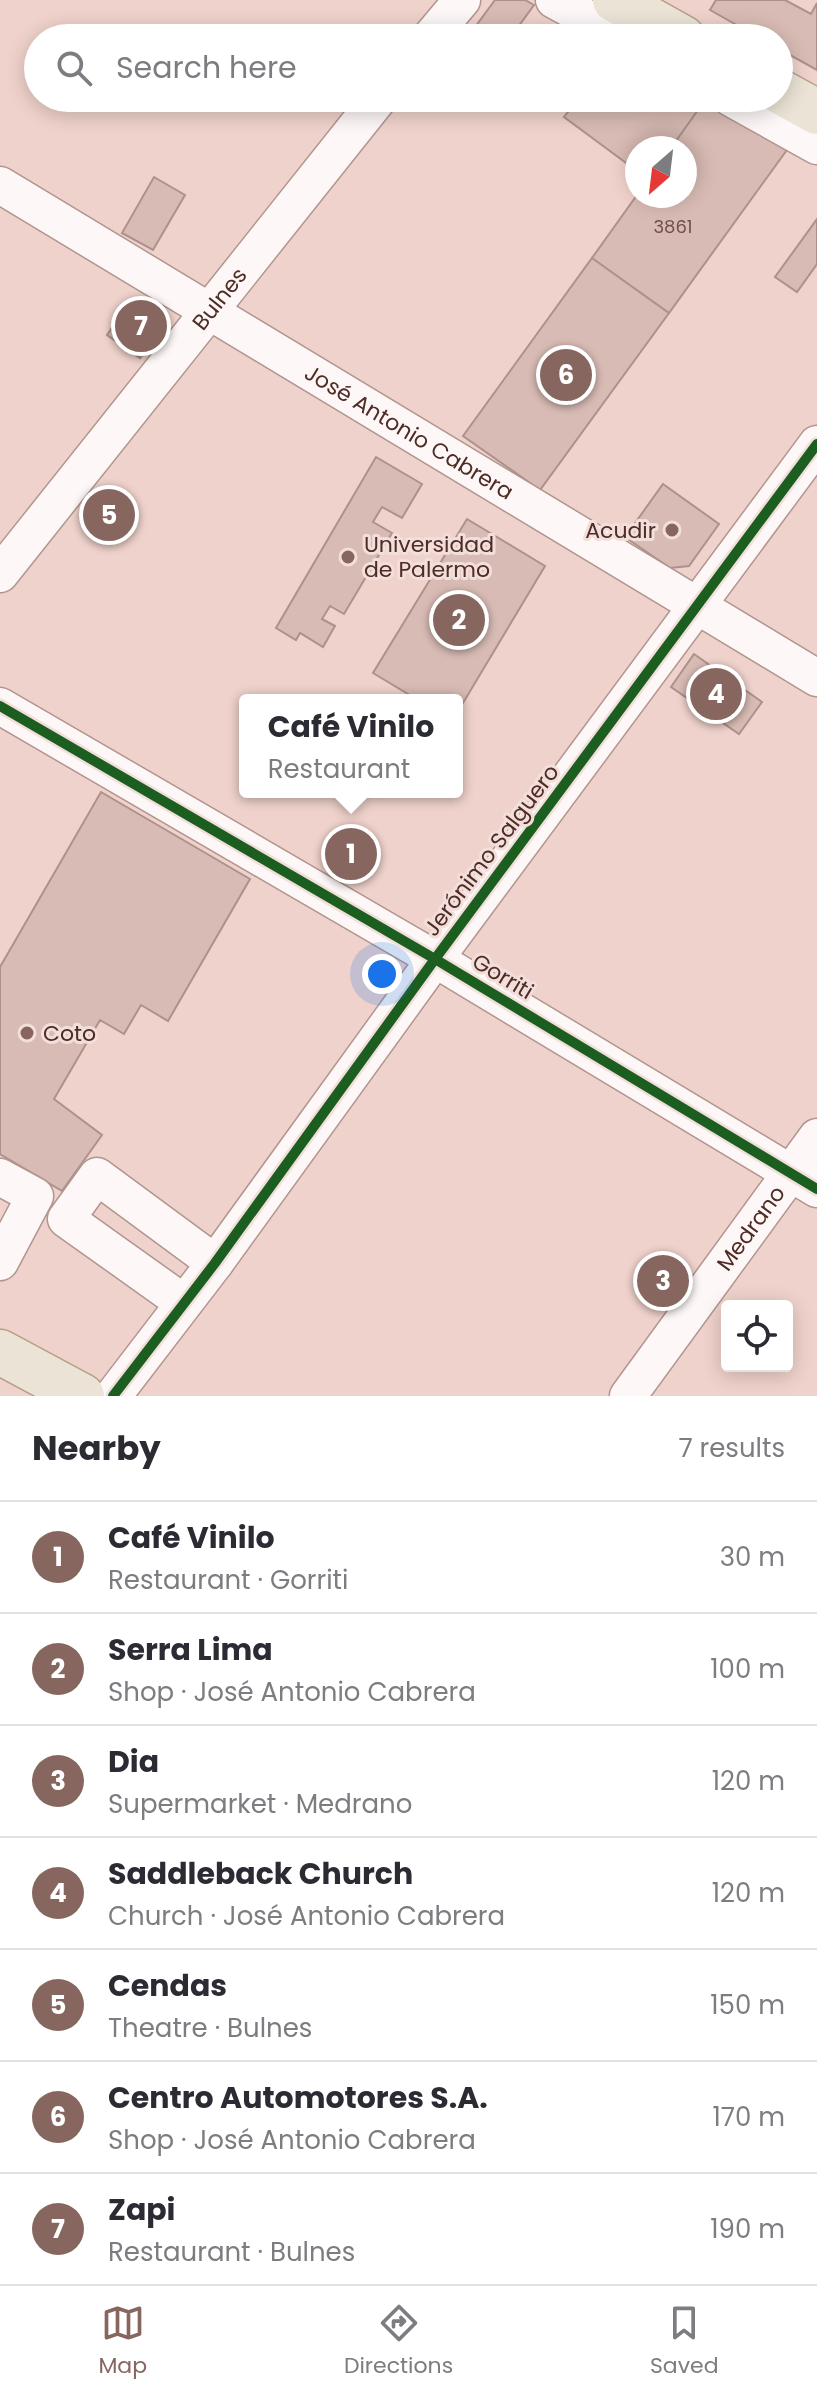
<!DOCTYPE html>
<html lang="en">
<head>
<meta charset="utf-8">
<style>
  :root { --surface:#fff; --page:#f7f7f7; --text:#2b2b33; --muted:#7c7c81; --line:#e1e1e2; --accent:#87665f }
  body { margin:0; font-family:Poppins,sans-serif; background:var(--page); color:var(--text) }
  .controls { position:absolute; right:24px; bottom:24px; display:grid; overflow:hidden; border-radius:8px; box-shadow:0 4px 20px #0003 }
  .controls button { width:72px; height:72px; display:grid; place-items:center; padding:0; border:0; border-bottom:2px solid var(--line); background:var(--surface); color:var(--text); font:40px sans-serif }
  .compass { position:absolute; left:625px; top:136px; width:72px; height:72px; border-radius:50%; background:var(--surface); box-shadow:0 4px 20px #0003; rotate:208deg }
  .you { position:absolute; left:382px; top:974px; width:28px; height:28px; margin:-20px; border:6px solid #fff; border-radius:50%; background:#1a73e8; box-shadow:0 0 0 12px #1a73e833 }
  .badge { display:grid; place-items:center; width:52px; height:52px; border-radius:50%; background:var(--accent); color:#fff; font-size:26px; font-weight:700 }
  .pin { position:absolute; translate:-50% -50%; border:4px solid #fff; box-shadow:0 2px 8px #0006 }
  .popup { position:absolute; left:239px; top:694px; width:224px; height:104px; box-sizing:border-box; display:grid; place-content:center; border-radius:8px; background:var(--surface); filter:drop-shadow(0 2px 6px #0005); font-size:26px; white-space:nowrap; color:var(--muted) }
  .popup b { font-size:30px; color:var(--text) }
  .popup::after { content:''; position:absolute; left:50%; top:100%; margin-left:-16px; border:16px solid transparent; border-top-color:var(--surface) }
  .list { margin:0; padding:0; list-style:none }
  h2 { display:flex; justify-content:space-between; align-items:center; height:104px; margin:0; padding:0 32px; font-size:34px }
  h2 small { font-size:26px; font-weight:400; color:var(--muted) }
  .list li { display:grid; grid-template-columns:52px 1fr auto; gap:24px; align-items:center; box-sizing:border-box; height:112px; padding:0 32px; border-top:2px solid var(--line) }
  .list b { display:block; font-size:30px; white-space:nowrap }
  .list p { margin:0; font-size:26px; white-space:nowrap; color:var(--muted) }
  .list em { font-size:26px; font-style:normal; color:var(--muted) }
  .icon { flex:none; width:44px; height:44px; fill:none; stroke:currentColor; stroke-width:2; stroke-linecap:round; stroke-linejoin:round }
  .map { position:relative; flex:none; width:817px; height:1396px; overflow:hidden }
  .search { position:absolute; background:var(--surface); box-shadow:0 4px 20px #0003; left:24px; right:24px; top:24px; height:88px; display:flex; align-items:center; gap:20px; box-sizing:border-box; padding:0 28px; border-radius:44px; color:var(--muted); font-size:30px }
  .sheet { height:888px; background:var(--surface) }
  nav { display:flex; justify-content:space-around; align-items:center; box-sizing:border-box; height:112px; border-top:2px solid var(--line); background:var(--surface); font-size:22px; color:var(--muted) }
  nav a { display:grid; justify-items:center; gap:4px }
  nav .on { color:var(--accent) }
  .map>svg:first-child { display:block }
  .building { fill:#d8bbb4; stroke:#ad918b; stroke-width:2 }
  .lines { fill:none; stroke-linecap:round; stroke-linejoin:round }
  .minor-casing { stroke:#b1958f; stroke-width:39 }
  .major-casing { stroke:#b49f86; stroke-width:47 }
  .minor { stroke:#fdf8f7; stroke-width:36 }
  .major { stroke:#ebe4d6; stroke-width:44 }
  .cycleway-casing { stroke:#f2dfdb; stroke-width:15 }
  .cycleway { stroke:#1b5e20; stroke-width:10 }
  .poi-dot { fill:#87665f; stroke:#f2dfdb; stroke-width:3 }
  .labels { text-anchor:middle; stroke-width:6; stroke-linejoin:round; paint-order:stroke }
  .number-label { font-size:18px; fill:#715049 }
  .street-label { font-size:22px; fill:#4f2c25; stroke:#f2dfdb }
  .poi-label { font-size:22px; fill:#4f2c25; stroke:#f2dfdb; text-anchor:start }
</style>
</head>
<body>
<div class="map">
<svg width="817" height="1396" viewBox="0 0 817 1396">
  <rect width="100%" height="100%" fill="#efd2cb"/>
  <path class="building" d="M495,0h30l9,5 -24,33h-43z
    M716,0h69l26,14 6,-11v67l-38,-21v-11h-19l-50,-28z
    M579,98h122l4,2 -34,48h-34v23l-73,-54z
    M705,100l84,47 -120,166 -77,-55 45,-63 48,1v-48h-14z
    M154,177l31,18 -32,55 -31,-17z
    M817,219v45l-20,28 -22,-15z
    M592,258l77,55 -129,177 -77,-54z
    M126,308l33,23 -19,27 -33,-23z
    M376,457l46,27 -20,34 -20,-11 -9,15 19,11 -48,81 -14,-8 -8,13 13,7 -12,21 -23,-14 -4,7 -20,-12z
    M663,484l56,40 -30,42 -19,2 -45,-31z
    M467,519l78,47 -88,147v-13h-39l-45,-27z
    M694,654l68,48 -23,32 -68,-47z
    M101,792l149,87 -82,142 -27,-16 -17,29 -24,-14 -46,79 48,36 -40,56 -62,-37v-187z"/>
  <g class="lines">
    <defs>
      <g id="minor">
        <path d="M554,0l69,38"/>
        <path d="M430,38l32,-38"/>
        <path d="M731,98l86,48"/>
        <path id="s1" d="M0,185l817,493"/>
        <path id="s2" d="M0,574l379,-476"/>
        <path d="M0,706l435,253 382,230"/>
        <path d="M0,1177l35,19 -35,66"/>
        <path d="M184,1303l-118,-84 31,-43 118,87"/>
        <path d="M113,1396l102,-133 220,-304 382,-515"/>
        <path id="s3" d="M628,1396l189,-259"/>
      </g>
      <path id="major" d="M615,0l68,38
        M779,91l38,21
        M0,1352l82,44"/>
    </defs>
    <use href="#minor" class="minor-casing"/>
    <use href="#major" class="major-casing"/>
    <use href="#minor" class="minor"/>
    <use href="#major" class="major"/>
    <defs>
      <path id="cycleway" d="M0,706l435,253 382,230
        M113,1396l102,-133 220,-304 382,-515"/>
    </defs>
    <use href="#cycleway" class="cycleway-casing"/>
    <use href="#cycleway" class="cycleway"/>
  </g>
  <g class="poi-dot">
    <circle cx="672" cy="530" r="8"/>
    <circle cx="348" cy="557" r="8"/>
    <circle cx="27" cy="1033" r="8"/>
  </g>
  <g class="labels">
    <g class="number-label">
      <text x="673" y="233">3861</text>
    </g>
    <g class="street-label">
      <text dy="8" stroke="none"><textPath href="#s2" startOffset="352">Bulnes</textPath></text>
      <text dy="8" stroke="none"><textPath href="#s1" startOffset="478">José Antonio Cabrera</textPath></text>
      <text transform="translate(491 850) rotate(-53)" y="8">Jerónimo Salguero</text>
      <text transform="translate(503 976) rotate(31)" y="8">Gorriti</text>
      <text dy="8" stroke="none"><textPath href="#s3" startOffset="208">Medrano</textPath></text>
    </g>
    <g class="poi-label">
      <text x="656" y="538" text-anchor="end">Acudir</text>
      <text x="364" y="552">Universidad<tspan x="364" dy="25">de Palermo</tspan></text>
      <text x="43" y="1041">Coto</text>
    </g>
  </g>
</svg>
<div class="controls">
<button><svg class="icon" aria-label="locate" viewBox="0 0 24 24"><circle cx="12" cy="12" r="6"/><path d="M12 2v4M12 18v4M2 12h4M18 12h4"/></svg></button>
</div>
<svg class="compass" viewBox="-18 -18 36 36"><path d="M0-13l5 13h-10z" fill="#e53935"/><path d="M0 13l5-13h-10z" fill="#7c7c81"/></svg>
<div class="you"></div>
<div class="pin badge" style="left:351px;top:854px">1</div>
<div class="popup"><b>Café Vinilo</b>Restaurant</div>
<div class="pin badge" style="left:459px;top:620px">2</div>
<div class="pin badge" style="left:663px;top:1281px">3</div>
<div class="pin badge" style="left:716px;top:694px">4</div>
<div class="pin badge" style="left:109px;top:515px">5</div>
<div class="pin badge" style="left:566px;top:375px">6</div>
<div class="pin badge" style="left:141px;top:326px">7</div>
<div class="search"><svg class="icon" aria-label="search" viewBox="0 0 24 24"><circle cx="10" cy="10" r="6"/><path d="M15 15l6 6"/></svg>Search here</div>
</div>
<section class="sheet">
<h2>Nearby<small>7 results</small></h2>
<ul class="list">
<li><span class="badge">1</span><div><b>Café Vinilo</b><p>Restaurant · Gorriti</p></div><em>30 m</em></li>
<li><span class="badge">2</span><div><b>Serra Lima</b><p>Shop · José Antonio Cabrera</p></div><em>100 m</em></li>
<li><span class="badge">3</span><div><b>Dia</b><p>Supermarket · Medrano</p></div><em>120 m</em></li>
<li><span class="badge">4</span><div><b>Saddleback Church</b><p>Church · José Antonio Cabrera</p></div><em>120 m</em></li>
<li><span class="badge">5</span><div><b>Cendas</b><p>Theatre · Bulnes</p></div><em>150 m</em></li>
<li><span class="badge">6</span><div><b>Centro Automotores S.A.</b><p>Shop · José Antonio Cabrera</p></div><em>170 m</em></li>
<li><span class="badge">7</span><div><b>Zapi</b><p>Restaurant · Bulnes</p></div><em>190 m</em></li>
</ul>
</section>
<nav>
<a class="on"><svg class="icon" aria-label="map" viewBox="0 0 24 24"><path d="M3 6l6-2 6 2 6-2v14l-6 2-6-2-6 2zM9 4v14M15 6v14"/></svg>Map</a>
<a><svg class="icon" aria-label="directions" viewBox="0 0 24 24"><path d="M12 3l9 9-9 9-9-9zM9 14v-3h6M13 9l2 2-2 2"/></svg>Directions</a>
<a><svg class="icon" aria-label="saved" viewBox="0 0 24 24"><path d="M7 4h10v16l-5-4-5 4z"/></svg>Saved</a>
</nav>
</body>
</html>
